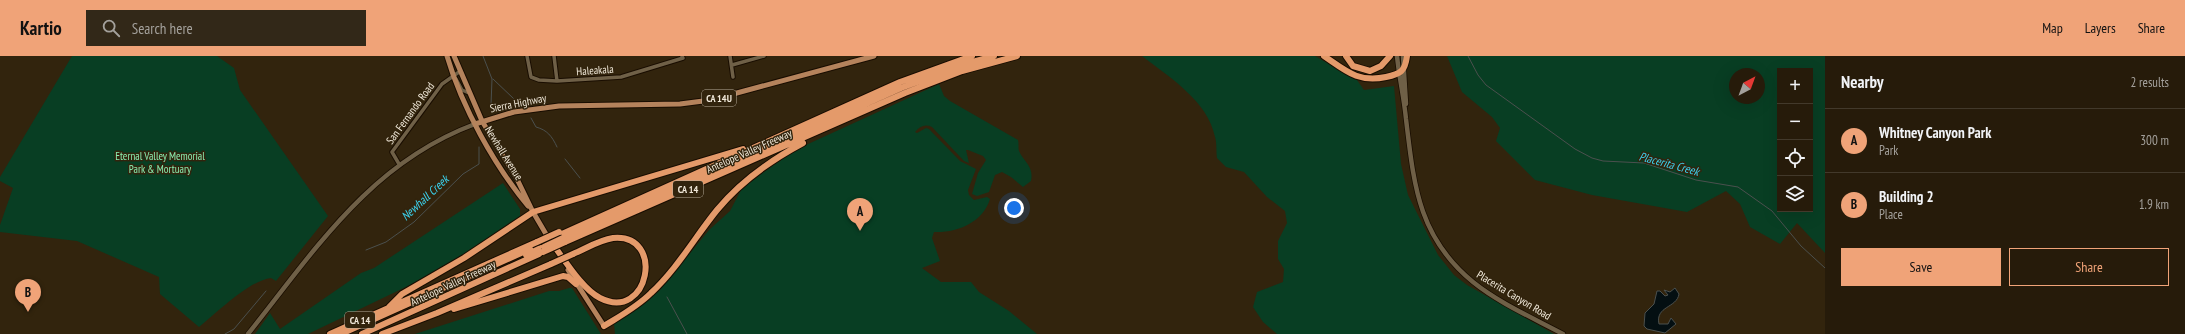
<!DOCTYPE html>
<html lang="en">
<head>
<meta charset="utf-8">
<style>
  :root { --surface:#261b0a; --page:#322818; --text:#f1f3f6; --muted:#a4a19c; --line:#42392b; --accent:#f0a378 }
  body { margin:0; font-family:"PT Sans Narrow",sans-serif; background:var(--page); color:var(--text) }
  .controls { position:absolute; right:12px; top:12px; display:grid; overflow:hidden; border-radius:0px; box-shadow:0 4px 16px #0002 }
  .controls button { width:36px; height:36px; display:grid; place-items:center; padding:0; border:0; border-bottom:1px solid var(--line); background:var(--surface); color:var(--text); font:20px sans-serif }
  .compass { position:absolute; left:1729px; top:12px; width:36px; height:36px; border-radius:50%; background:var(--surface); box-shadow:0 4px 16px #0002; rotate:41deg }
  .you { position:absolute; left:1014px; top:152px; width:14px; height:14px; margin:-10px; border:3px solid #fff; border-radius:50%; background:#1a73e8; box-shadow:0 0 0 6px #1a73e833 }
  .badge { display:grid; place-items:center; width:26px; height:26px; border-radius:50%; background:var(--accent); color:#111; font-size:13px; font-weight:700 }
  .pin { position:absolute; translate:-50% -33px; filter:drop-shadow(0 1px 2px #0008) }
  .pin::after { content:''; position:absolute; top:21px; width:14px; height:12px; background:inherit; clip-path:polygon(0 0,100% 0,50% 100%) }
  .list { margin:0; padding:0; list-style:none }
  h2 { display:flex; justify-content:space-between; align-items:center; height:52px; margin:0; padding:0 16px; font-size:17px }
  h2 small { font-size:13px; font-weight:400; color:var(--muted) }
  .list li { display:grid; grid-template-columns:26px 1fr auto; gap:12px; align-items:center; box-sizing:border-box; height:64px; padding:0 16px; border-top:1px solid var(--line) }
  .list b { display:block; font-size:15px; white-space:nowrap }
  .list p { margin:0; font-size:13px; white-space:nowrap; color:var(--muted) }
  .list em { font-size:13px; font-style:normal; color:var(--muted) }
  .actions { display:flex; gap:8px; padding:12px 16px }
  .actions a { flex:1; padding:9px 0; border:1px solid var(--accent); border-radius:0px; text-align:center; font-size:14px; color:var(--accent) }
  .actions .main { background:var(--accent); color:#111 }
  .icon { flex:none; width:22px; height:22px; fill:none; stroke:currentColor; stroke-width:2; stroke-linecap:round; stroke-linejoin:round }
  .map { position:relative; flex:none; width:1825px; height:278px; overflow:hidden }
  header { display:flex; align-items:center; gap:24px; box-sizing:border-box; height:56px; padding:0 20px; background:var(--accent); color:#111 }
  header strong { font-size:19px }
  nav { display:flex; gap:22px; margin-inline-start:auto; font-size:14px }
  .search { width:280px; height:36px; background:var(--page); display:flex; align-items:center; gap:10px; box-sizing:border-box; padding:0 14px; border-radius:0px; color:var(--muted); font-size:15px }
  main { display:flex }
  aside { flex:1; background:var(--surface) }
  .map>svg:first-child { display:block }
  .green { fill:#083e23; fill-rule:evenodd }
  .water { fill:#040f12; stroke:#4b504e }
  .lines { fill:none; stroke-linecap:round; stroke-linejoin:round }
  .stream { stroke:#4b504e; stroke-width:1 }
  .street-casing { stroke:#190d00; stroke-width:5.5 }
  .secondary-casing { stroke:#190d00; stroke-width:6 }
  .primary-casing { stroke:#190d00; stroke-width:7 }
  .highway-casing { stroke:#190d00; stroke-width:8 }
  .street { stroke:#6f6047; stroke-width:3.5 }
  .secondary { stroke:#6f6047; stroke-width:4.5 }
  .primary { stroke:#b5835c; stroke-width:5 }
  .highway { stroke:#e49a6a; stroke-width:6 }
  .highway-bridge-casing { stroke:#190d00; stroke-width:8; stroke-linecap:butt }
  .highway-bridge { stroke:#e49a6a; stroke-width:6 }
  .labels { text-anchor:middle; stroke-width:3; stroke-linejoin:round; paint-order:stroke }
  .shield { fill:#32240d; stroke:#b7ad9c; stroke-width:1 }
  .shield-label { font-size:10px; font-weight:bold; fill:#f0e8d9 }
  .street-label { font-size:11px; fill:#f0e8d9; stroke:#32240d }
  .park-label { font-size:11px; fill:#89edb0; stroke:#32240d }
  .water-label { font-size:12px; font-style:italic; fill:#3bd4f0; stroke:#32240d }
</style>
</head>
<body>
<header>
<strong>Kartio</strong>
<div class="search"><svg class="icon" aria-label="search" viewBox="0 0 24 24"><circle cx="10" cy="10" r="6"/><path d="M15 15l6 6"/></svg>Search here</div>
<nav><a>Map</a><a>Layers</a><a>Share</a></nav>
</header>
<main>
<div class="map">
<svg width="1825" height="278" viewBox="0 0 1825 278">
  <rect width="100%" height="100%" fill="#32240d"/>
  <path class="green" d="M72,0h145l17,12 6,22 88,126 -52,65 -5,-3c-23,3 -54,35 -72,49l-39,-33 -1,-17 -82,-36 -77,-9v-7l13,-37 -13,-7v-4z
    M1142,0h173l42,24 7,10 30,-4 7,78 7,31 30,60 16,20 13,10 87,49h-277l-14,-12 -10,-15 4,-15 26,-10 1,-13 -6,-10v-18l9,-18 -2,-12 -18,-14 -23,-25 -18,-5 -9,-9c-1,-7 0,-15 -2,-21 -7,-36 -46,-60 -73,-81z
    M1447,0h378v197l-28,-30 -17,21 -30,-17 -10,-23 -14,-13 -39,21 -95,-17 -57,-15 -39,-39 4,-13 -8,-11 -30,-25zM1780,15h30v138h-30zM1735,18h24v24h-24z
    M939,28l5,12 6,5 68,39c1,3 0,8 1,11 5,11 15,15 12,30l-8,6 -12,-10 -9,-5 -7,3 -6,17 -12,4 -5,-2 6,-21 8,-13 -3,-4 -15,-6h-2l3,13 -5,-2 -32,-34c-7,-3 -12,-1 -17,5l2,1 9,-5 3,1 31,32 16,8 -8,21 1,5 5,5 13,-3 3,2c-7,23 -32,34 -56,33l-2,6 8,23 -18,7 19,14h30l8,10 30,19 28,23h-422l-1,-10 30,-20 15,-13 50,-61 21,-19 11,-21 16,-13 38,-27z
    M503,127l17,26v7l-83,56 -129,62h-53l15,-21 10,16 81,-56 13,-5z
    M569,232h3l29,46h-186l134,-43h10z"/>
  <path class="water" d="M1675,232l4,6c-2,14 -24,12 -20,30h9l3,-6 5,6 -11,9 -18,-4 -3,-3 1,-13 9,-9 3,-13h3l5,5 3,-1 -4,-5 6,2z"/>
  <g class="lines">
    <path class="stream" d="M483,0l9,23 -1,26
      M1468,0l10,19 8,10 89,64 17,9 11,3 41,2 52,17 42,7 34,24 29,35 24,22
      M493,23l21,20
      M531,62l5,9c11,3 16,9 21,20
      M565,103l15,19
      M366,194l20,-8 28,-20 49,-48 16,-10v-17
      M667,241l20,37
      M225,278l9,-5 32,-38"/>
    <defs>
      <path id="street" d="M527,0l4,21 8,3 18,1 64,-4 62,-19 -1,-2
        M554,0l3,25
        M730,0l3,21
        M732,9l32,-9
        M456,23l6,11 7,3
        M399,108l-7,-12 50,-68 17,-12"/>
      <path id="secondary" d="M1397,0c2,21 7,42 9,63 8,66 12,118 67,163 26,21 60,36 90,52
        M1403,0l3,48
        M248,278c67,-84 122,-171 227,-210"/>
      <path id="primary" d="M447,0c15,51 47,109 81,150
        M454,0l28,65 35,58 16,33 20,34
        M475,68l39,-12 45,-6 121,-2 31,-4 163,-44
        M568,214l36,56"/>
      <path id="highway" d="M1324,0c22,15 34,27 62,21 15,-3 19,-6 21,-21
        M1346,0l7,10 17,5 11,-5 9,-10
        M562,178l338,-152 72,-26
        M563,182l338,-150 64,-24 29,-8
        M565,186l340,-149 57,-22 55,-15
        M552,187c12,16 30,46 48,55 49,25 66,-65 13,-60 -14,2 -28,11 -40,16
        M526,199l15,-7
        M389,251l13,-13 62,-36 69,-46 210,-63
        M454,253l109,-33 5,1 8,7
        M604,270c16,-10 33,-19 47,-33 26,-24 44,-56 66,-83 24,-29 54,-50 86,-67
        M330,278l207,-92
        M341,278l189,-85
        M362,278l177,-80
        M382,278l55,-21 114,-49"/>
    </defs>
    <use href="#street" class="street-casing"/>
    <use href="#secondary" class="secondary-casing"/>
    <use href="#primary" class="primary-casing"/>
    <use href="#highway" class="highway-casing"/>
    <use href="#street" class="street"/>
    <use href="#secondary" class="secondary"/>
    <use href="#primary" class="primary"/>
    <use href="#highway" class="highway"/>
    <defs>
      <path id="highway-bridge" d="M537,186l22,-10
        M544,191l19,-9
        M543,196l22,-10
        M551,208l22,-10"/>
    </defs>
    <use href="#highway-bridge" class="highway-bridge-casing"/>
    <use href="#highway-bridge" class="highway-bridge"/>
  </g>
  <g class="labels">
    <g class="shield">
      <rect x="702" y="34" width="34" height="16" rx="3"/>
      <rect x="673" y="125" width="30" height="16" rx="3"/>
      <rect x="345" y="256" width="30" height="16" rx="3"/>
    </g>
    <g class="shield-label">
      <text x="719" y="46">CA 14U</text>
      <text x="688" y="137">CA 14</text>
      <text x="360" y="268">CA 14</text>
    </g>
    <g class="street-label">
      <text transform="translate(595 14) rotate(-4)" y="4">Haleakala</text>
      <text transform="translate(518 47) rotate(-11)" y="4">Sierra Highway</text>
      <text transform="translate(410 57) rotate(-54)" y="4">San Fernando Road</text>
      <text transform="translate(749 95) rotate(-24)" y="4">Antelope Valley Freeway</text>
      <text transform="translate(504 97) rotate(58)" y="4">Newhall Avenue</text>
      <text transform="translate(453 227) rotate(-25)" y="4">Antelope Valley Freeway</text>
      <text transform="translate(1514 239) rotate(31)" y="4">Placerita Canyon Road</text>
    </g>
    <g class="park-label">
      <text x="160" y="104">Eternal Valley Memorial<tspan x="160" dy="13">Park &amp; Mortuary</tspan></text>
    </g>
    <g class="water-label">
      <text transform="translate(1669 108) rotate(15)" y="4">Placerita Creek</text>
      <text transform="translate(425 142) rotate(-43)" y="4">Newhall Creek</text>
    </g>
  </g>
</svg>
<div class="controls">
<button>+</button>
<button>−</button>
<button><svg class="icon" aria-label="locate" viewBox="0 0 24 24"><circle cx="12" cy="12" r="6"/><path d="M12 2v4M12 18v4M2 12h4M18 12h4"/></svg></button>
<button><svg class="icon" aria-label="layers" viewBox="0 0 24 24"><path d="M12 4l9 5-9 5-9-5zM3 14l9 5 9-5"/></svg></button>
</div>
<svg class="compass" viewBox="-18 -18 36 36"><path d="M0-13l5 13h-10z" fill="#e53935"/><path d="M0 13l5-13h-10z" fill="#a4a19c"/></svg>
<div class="you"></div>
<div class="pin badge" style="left:860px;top:175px">A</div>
<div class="pin badge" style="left:28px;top:256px">B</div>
</div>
<aside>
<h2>Nearby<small>2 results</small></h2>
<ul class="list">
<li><span class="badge">A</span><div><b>Whitney Canyon Park</b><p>Park</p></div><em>300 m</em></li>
<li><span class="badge">B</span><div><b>Building 2</b><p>Place</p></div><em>1.9 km</em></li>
</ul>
<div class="actions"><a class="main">Save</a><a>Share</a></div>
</aside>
</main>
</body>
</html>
